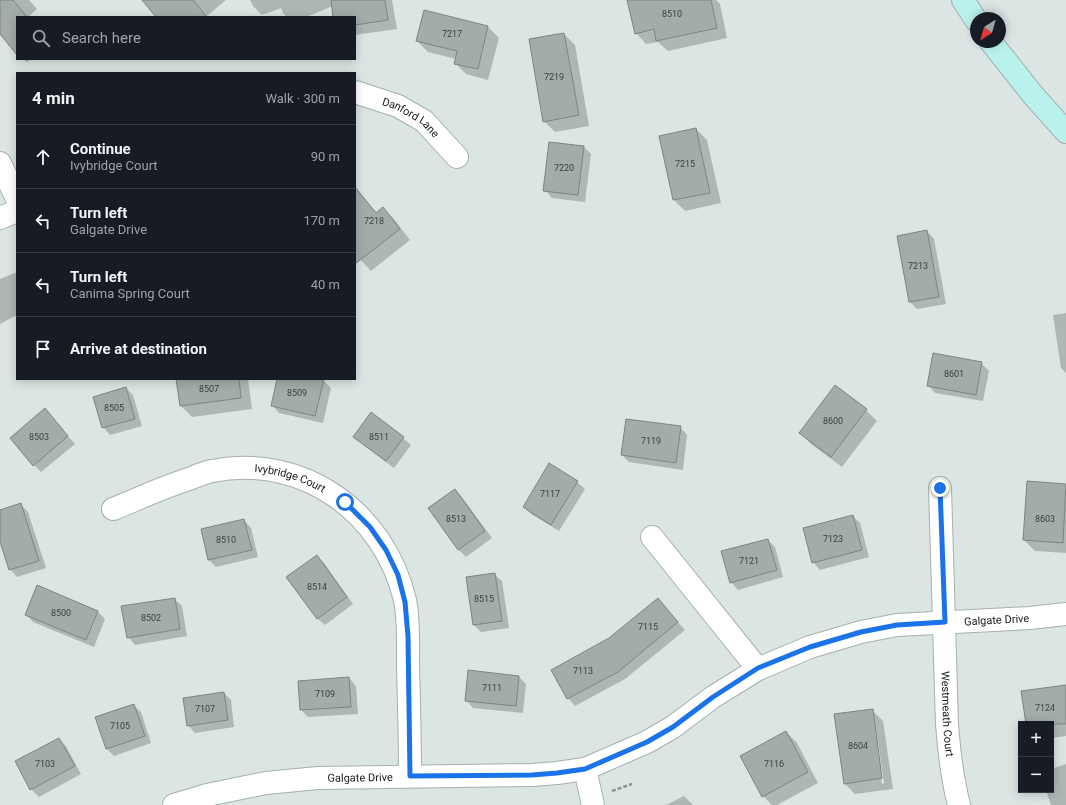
<!DOCTYPE html>
<html lang="en">
<head>
<meta charset="utf-8">
<style>
  :root { --surface:#171b24; --page:#20242c; --text:#f1f3f6; --muted:#9ea1a6; --line:#363941 }
  body { margin:0; font-family:Roboto,sans-serif; background:var(--page); color:var(--text) }
  .controls { position:absolute; right:12px; bottom:12px; display:grid; overflow:hidden; border-radius:0px; box-shadow:0 2px 10px #0003 }
  .controls button { width:36px; height:36px; display:grid; place-items:center; padding:0; border:0; border-bottom:1px solid var(--line); background:var(--surface); color:var(--text); font:20px sans-serif }
  .compass { position:absolute; left:970px; top:12px; width:36px; height:36px; border-radius:50%; background:var(--surface); box-shadow:0 2px 10px #0003; rotate:217deg }
  .stop { position:absolute; width:12px; height:12px; margin:-9px; border:3px solid #1a73e8; border-radius:50%; background:#fff }
  .stop.end { background:#1a73e8; border-color:#fff; box-shadow:0 1px 4px #0008 }
  .list { margin:0; padding:0; list-style:none }
  h2 { display:flex; justify-content:space-between; align-items:center; height:52px; margin:0; padding:0 16px; font-size:17px }
  h2 small { font-size:13px; font-weight:400; color:var(--muted) }
  .list li { display:grid; grid-template-columns:26px 1fr auto; gap:12px; align-items:center; box-sizing:border-box; height:64px; padding:0 16px; border-top:1px solid var(--line) }
  .list b { display:block; font-size:15px; white-space:nowrap }
  .list p { margin:0; font-size:13px; white-space:nowrap; color:var(--muted) }
  .list em { font-size:13px; font-style:normal; color:var(--muted) }
  .icon { flex:none; width:22px; height:22px; fill:none; stroke:currentColor; stroke-width:2; stroke-linecap:round; stroke-linejoin:round }
  .map { position:relative; flex:none; width:1066px; height:805px; overflow:hidden }
  .search { position:absolute; background:var(--surface); box-shadow:0 2px 10px #0003; left:16px; top:16px; width:340px; height:44px; display:flex; align-items:center; gap:10px; box-sizing:border-box; padding:0 14px; border-radius:0px; color:var(--muted); font-size:15px }
  .panel { position:absolute; background:var(--surface); box-shadow:0 2px 10px #0003; left:16px; top:72px; width:340px; height:308px; border-radius:0px }
  .map>svg:first-child { display:block }
  .shadow { fill:#0003; fill-rule:evenodd }
  .building { fill:#a2adab; stroke:#7b8584 }
  .lines { fill:none; stroke-linecap:round; stroke-linejoin:round }
  .minor-casing { stroke:#a6b0af; stroke-width:24 }
  .secondary-casing { stroke:#a6b0af; stroke-width:24 }
  .path { stroke:#8d9594; stroke-width:2.5; stroke-dasharray:4 2; stroke-linecap:butt }
  .minor { stroke:#fff; stroke-width:22 }
  .secondary { stroke:#b9f1ec; stroke-width:22 }
  .route { stroke:#1a73e8; stroke-width:5 }
  .labels { text-anchor:middle; stroke-width:3; stroke-linejoin:round; paint-order:stroke }
  .number-label { font-size:9px; fill:#3a403f }
  .street-label { font-size:11px; fill:#171b1b; stroke:#fff }
</style>
</head>
<body>
<div class="map">
<svg width="1066" height="805" viewBox="0 0 1066 805">
  <rect width="100%" height="100%" fill="#dae5e4"/>
  <path class="shadow" d="M0,0h29l8,9 -9,8h-11v36l-17,-20z
    M144,0h82l-19,16v1h-50z
    M250,0h142l5,29 -42,6v-18h-21l-1,-11 -27,11h-19l-4,-4 -2,-5 -19,7 -9,-9z
    M628,0h88l4,4 7,34 -59,13 -10,-9 -12,2 -10,-11z
    M425,11l63,16 11,11 -11,42 -22,-6 -11,-11 1,-4 -28,-7 -11,-11z
    M564,34l11,11 14,81 -34,6 -11,-11z
    M23,59h8l-4,3z
    M696,129l11,11 14,63 -36,8 -11,-11 -13,-64z
    M584,147l7,7 -6,48 -33,-4 -7,-8z
    M358,192l19,21 6,-5 11,11 16,21 -39,31 -16,-17v-60z
    M927,231l7,8 12,65 -29,5 -7,-7z
    M17,272v43l-17,9v-45z
    M1066,313v60l-5,-5 -8,-53z
    M981,363l8,8 -6,30 -48,-8 -7,-8z
    M177,379h71l4,30 -60,8 -11,-11z
    M278,379h38l8,2 7,7 -8,35 -44,-10 -7,-8z
    M126,388l7,7 9,31 -32,9 -7,-8z
    M45,410l30,34 -34,28 -7,-7z
    M866,410l11,11 -35,46 -31,-23 -10,-11z
    M371,414l32,24 8,7 -17,23 -32,-24 -8,-8z
    M680,427l7,8 -4,35 -54,-8 -7,-7z
    M577,482l8,7 -26,42 -28,-17 -7,-7z
    M1028,482l38,3v68l-31,-2 -11,-11z
    M455,490l7,7 30,41 -26,19 -7,-7 -30,-42z
    M21,505l7,7 18,56 -29,9 -7,-8 -10,-30v-28z
    M853,516l7,7 9,34 -49,13 -7,-8z
    M244,520l7,8 7,29 -42,10 -7,-7z
    M768,540l7,7 8,30 -45,13 -7,-8z
    M316,556l8,7 29,41 -28,21 -8,-7z
    M494,574l8,7 7,47 -28,4 -7,-7z
    M174,599l8,7 5,30 -52,9 -7,-8z
    M658,599l27,31 -60,49 -50,27 -7,-8 41,-59z
    M98,612l7,7 -11,28 -61,-25 -7,-8z
    M519,677l7,7 -3,29 -50,-5 -7,-8z
    M349,678l7,8 2,28 -50,3 -7,-7 -2,-28z
    M1066,686v50l-15,2v-14h-24z
    M224,693l7,7 3,27 -39,6 -7,-8z
    M133,705l8,7 10,31 -37,13 -7,-7z
    M872,710l11,11 10,68 -38,5 -11,-11zM873,721h2l9,62 -2,1z
    M786,732l11,11 21,40 -41,22h-5l-9,-9z
    M59,739l7,7 15,28 -42,23 -8,-8 -15,-27z
    M1066,764v41h-15l-5,-15h5v-21z
    M684,796l9,9h-27z"/>
  <path class="building" d="M0,0h13l14,17h-10v38l-17,-21z
    M142,0h51l14,17h-51z
    M331,0h54l3,20 -33,5v-8h-22z
    M627,0h84l6,28 -61,13 -2,-12 -19,5z
    M424,10l64,16 -10,43 -24,-5 3,-13 -41,-10z
    M564,33l15,82 -36,7 -14,-83z
    M696,128l14,65 -37,7 -14,-64z
    M549,142l35,4 -6,49 -35,-4z
    M355,187l21,26 7,-6 17,22 -45,35z
    M927,230l12,67 -30,5 -12,-66z
    M933,353l49,9 -6,33 -49,-9z
    M176,379h63l2,19 -61,8z
    M277,379h47l-9,37 -44,-10z
    M835,385l32,24 -36,48 -32,-24z
    M126,387l9,32 -33,9 -9,-31z
    M45,408l23,28 -35,30 -23,-28z
    M371,412l33,25 -18,24 -33,-24z
    M626,419l55,7 -5,37 -55,-8z
    M549,463l29,18 -27,44 -28,-18z
    M1027,481l39,3 -3,59 -40,-3z
    M455,489l30,42 -27,19 -30,-42z
    M21,503l18,58 -30,9 -9,-28v-32z
    M853,515l9,35 -50,13 -9,-35z
    M244,519l8,31 -44,10 -7,-31z
    M768,539l9,31 -47,13 -9,-32z
    M317,555l30,42 -30,22 -31,-42z
    M495,573l7,48 -29,4 -7,-48z
    M37,585l61,26 -12,29 -61,-25z
    M175,598l5,31 -53,9 -6,-32z
    M658,598l20,24 -60,50 -51,27 -16,-29 58,-32z
    M468,670l51,6 -3,30 -51,-5z
    M349,677l2,30 -51,3 -2,-29z
    M1066,685v39h-40l-5,-33z
    M224,692l4,28 -41,6 -4,-28z
    M134,704l11,32 -39,13 -11,-32z
    M873,709l9,69 -38,6 -10,-70z
    M786,731l22,41 -46,25 -22,-41z
    M59,738l16,28 -45,24 -15,-29z"/>
  <g class="lines">
    <defs>
      <g id="minor">
        <path id="s1" d="M355,92l43,14 26,15 33,36"/>
        <path d="M0,163l17,36"/>
        <path d="M0,218l17,-7"/>
        <path id="s2" d="M940,488l7,236c2,27 5,54 12,81"/>
        <path id="s3" d="M113,509c25,-10 50,-22 76,-30 7,-3 15,-6 23,-8 91,-18 172,41 193,129 4,19 3,45 3,64 1,37 2,75 2,112"/>
        <path d="M652,537l106,132"/>
        <path d="M585,769l8,36"/>
        <path id="s4" d="M174,805l33,-10 59,-12 52,-5 214,-3 25,-2 28,-4 62,-27 26,-15 40,-30 45,-28 52,-22 51,-15 36,-7 133,-7 36,-4"/>
      </g>
      <path id="secondary" d="M963,0l13,20
        M991,42l42,53 33,37"/>
    </defs>
    <use href="#minor" class="minor-casing"/>
    <use href="#secondary" class="secondary-casing"/>
    <path class="path" d="M612,791l20,-7"/>
    <use href="#minor" class="minor"/>
    <use href="#secondary" class="secondary"/>
  </g>
  <g class="lines">
    <path class="route" d="M345,502l25,25 16,23 12,25 7,27 3,34 2,140 122,-1 25,-2 28,-4 62,-27 26,-15 40,-30 45,-29 52,-21 51,-15 36,-7 48,-3 -5,-134"/>
  </g>
  <g class="labels">
    <g class="number-label">
      <text x="672" y="17">8510</text>
      <text x="452" y="37">7217</text>
      <text x="554" y="80">7219</text>
      <text x="685" y="167">7215</text>
      <text x="564" y="171">7220</text>
      <text x="374" y="224">7218</text>
      <text x="918" y="269">7213</text>
      <text x="954" y="377">8601</text>
      <text x="209" y="392">8507</text>
      <text x="297" y="396">8509</text>
      <text x="114" y="411">8505</text>
      <text x="833" y="424">8600</text>
      <text x="39" y="440">8503</text>
      <text x="379" y="440">8511</text>
      <text x="651" y="444">7119</text>
      <text x="550" y="497">7117</text>
      <text x="456" y="522">8513</text>
      <text x="1045" y="522">8603</text>
      <text x="833" y="542">7123</text>
      <text x="226" y="543">8510</text>
      <text x="749" y="564">7121</text>
      <text x="317" y="590">8514</text>
      <text x="484" y="602">8515</text>
      <text x="61" y="616">8500</text>
      <text x="151" y="621">8502</text>
      <text x="648" y="630">7115</text>
      <text x="583" y="674">7113</text>
      <text x="492" y="691">7111</text>
      <text x="325" y="697">7109</text>
      <text x="1045" y="711">7124</text>
      <text x="205" y="712">7107</text>
      <text x="120" y="729">7105</text>
      <text x="858" y="749">8604</text>
      <text x="45" y="767">7103</text>
      <text x="774" y="767">7116</text>
    </g>
    <g class="street-label">
      <text dy="4" stroke="none"><textPath href="#s1" startOffset="62">Danford Lane</textPath></text>
      <text dy="4" stroke="none"><textPath href="#s3" startOffset="186">Ivybridge Court</textPath></text>
      <text dy="4" stroke="none"><textPath href="#s4" startOffset="861">Galgate Drive</textPath></text>
      <text dy="4" stroke="none"><textPath href="#s2" startOffset="226">Westmeath Court</textPath></text>
      <text dy="4" stroke="none"><textPath href="#s4" startOffset="189">Galgate Drive</textPath></text>
    </g>
  </g>
</svg>
<div class="controls">
<button>+</button>
<button>−</button>
</div>
<svg class="compass" viewBox="-18 -18 36 36"><path d="M0-13l5 13h-10z" fill="#e53935"/><path d="M0 13l5-13h-10z" fill="#9ea1a6"/></svg>
<div class="stop" style="left:345px;top:502px"></div>
<div class="stop end" style="left:940px;top:488px"></div>
<div class="search"><svg class="icon" aria-label="search" viewBox="0 0 24 24"><circle cx="10" cy="10" r="6"/><path d="M15 15l6 6"/></svg>Search here</div>
<section class="panel">
<h2>4 min<small>Walk · 300 m</small></h2>
<ul class="list">
<li><svg class="icon" aria-label="ahead" viewBox="0 0 24 24"><path d="M12 20V5M6 11l6-6 6 6"/></svg><div><b>Continue</b><p>Ivybridge Court</p></div><em>90 m</em></li>
<li><svg class="icon" aria-label="left" viewBox="0 0 24 24"><path d="M17 20v-9H6M10 6l-5 5 5 5"/></svg><div><b>Turn left</b><p>Galgate Drive</p></div><em>170 m</em></li>
<li><svg class="icon" aria-label="left" viewBox="0 0 24 24"><path d="M17 20v-9H6M10 6l-5 5 5 5"/></svg><div><b>Turn left</b><p>Canima Spring Court</p></div><em>40 m</em></li>
<li><svg class="icon" aria-label="arrive" viewBox="0 0 24 24"><path d="M6 21V4h12l-3 4 3 4H6"/></svg><div><b>Arrive at destination</b></div></li>
</ul>
</section>
</div>
</body>
</html>
